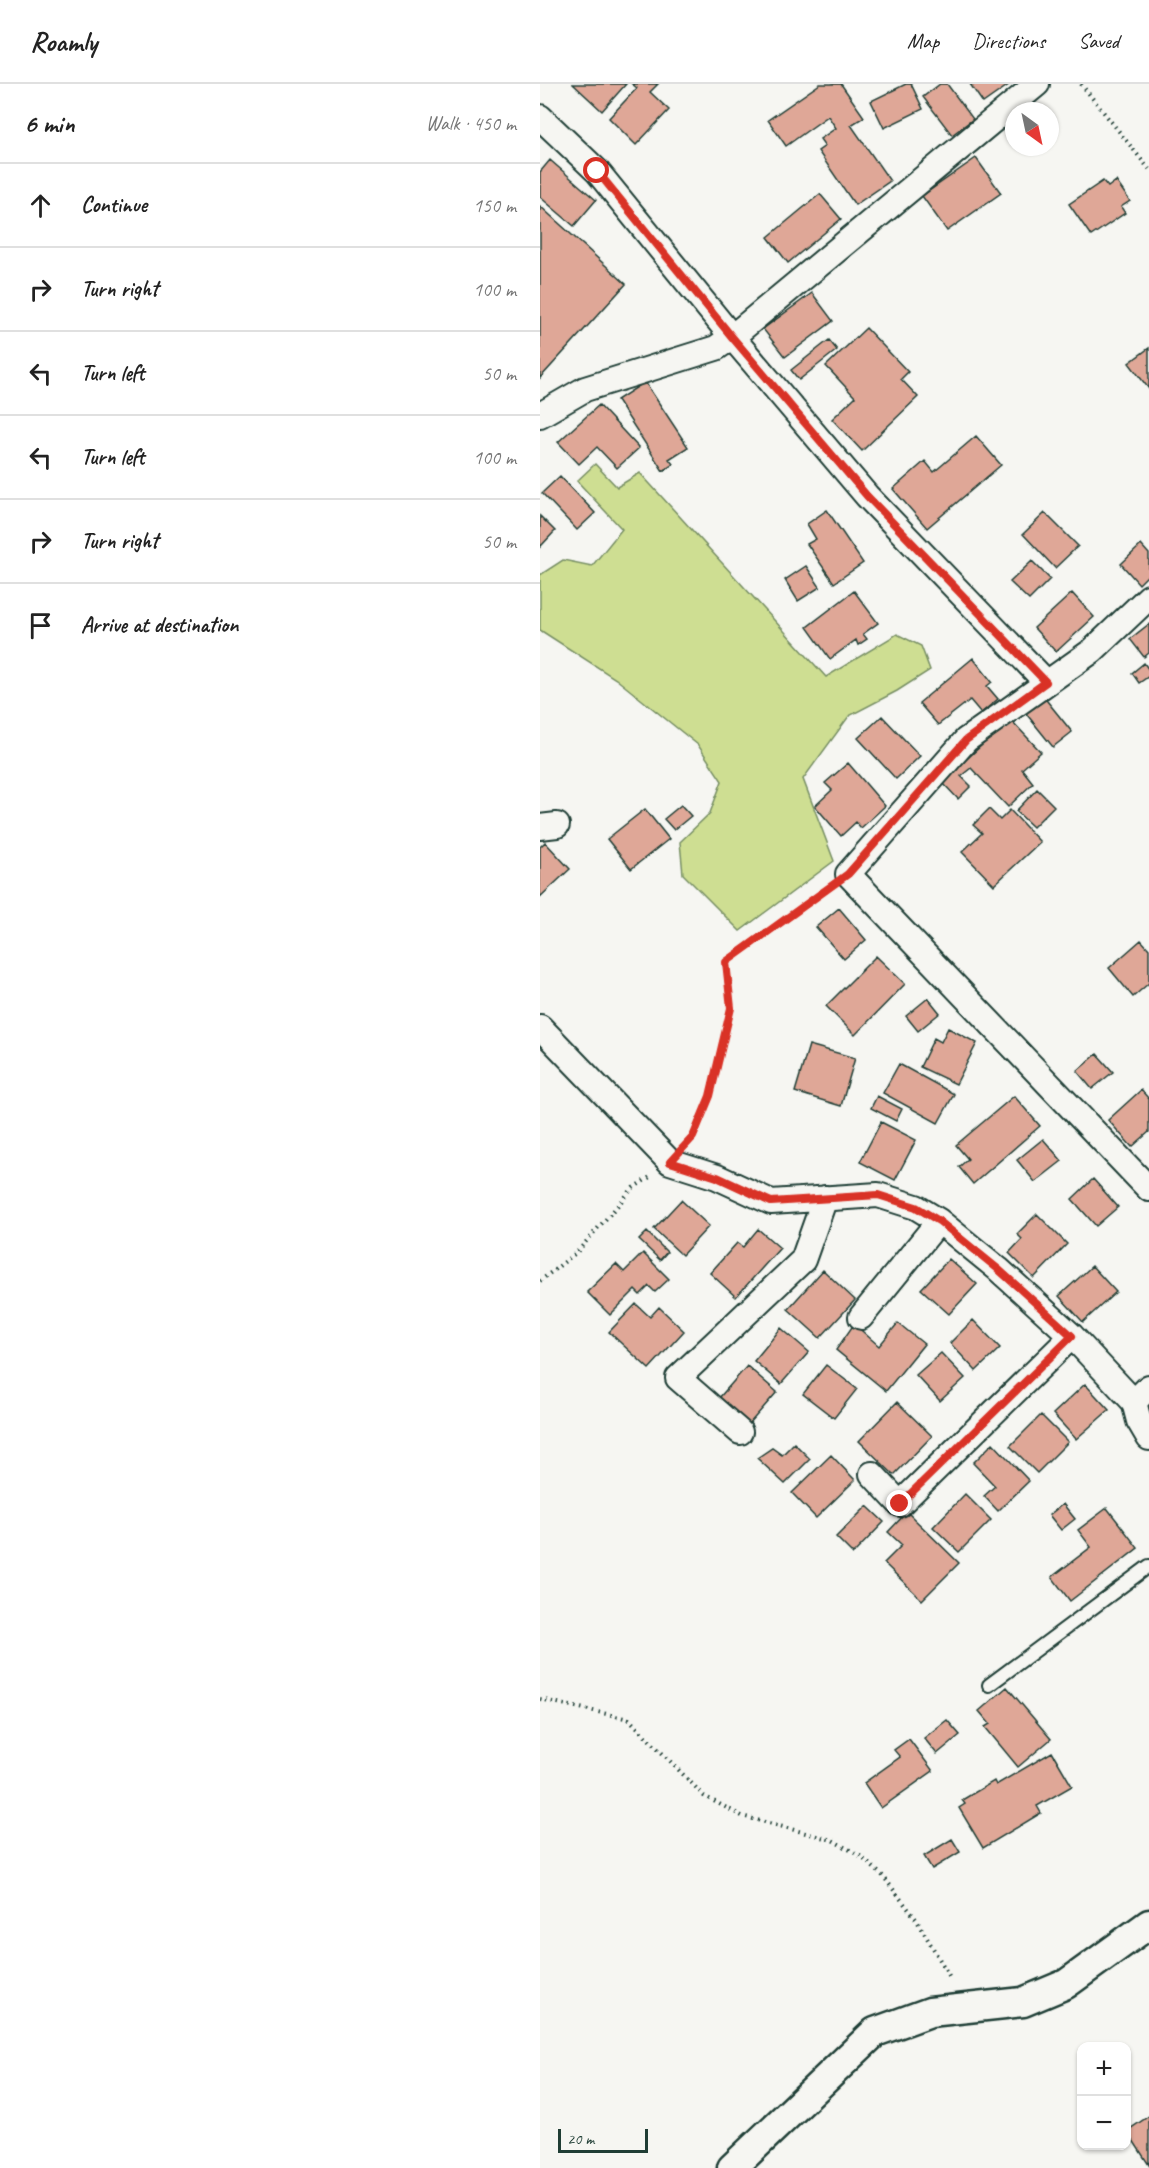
<!DOCTYPE html>
<html lang="en">
<head>
<meta charset="utf-8">
<style>
  :root { --surface:#fff; --page:#f6f6f6; --text:#222; --muted:#767676; --line:#e0e0e0 }
  body { margin:0; font-family:Caveat,sans-serif; background:var(--page); color:var(--text) }
  .controls { position:absolute; right:18px; bottom:18px; display:grid; overflow:hidden; border-radius:12px; box-shadow:0 2px 4px #0004 }
  .controls button { width:54px; height:54px; display:grid; place-items:center; padding:0; border:0; border-bottom:2px solid var(--line); background:var(--surface); color:var(--text); font:30px sans-serif }
  .compass { position:absolute; left:465px; top:18px; width:54px; height:54px; border-radius:50%; background:var(--surface); box-shadow:0 2px 4px #0004; rotate:147deg }
  .scale { position:absolute; left:18px; bottom:15px; width:90px; box-sizing:border-box; padding-left:6px; border:3px solid #1f3d34; border-top:0; font-size:16px; line-height:21px; white-space:nowrap; color:#1f3d34; -webkit-text-stroke:4px #f6f6f2; paint-order:stroke }
  .stop { position:absolute; width:18px; height:18px; margin:-14px; border:4px solid #d93025; border-radius:50%; background:#fff }
  .stop.end { background:#d93025; border-color:#fff; box-shadow:0 2px 6px #0008 }
  .list { margin:0; padding:0; list-style:none }
  h2 { display:flex; justify-content:space-between; align-items:center; height:78px; margin:0; padding:0 24px; font-size:26px }
  h2 small { font-size:20px; font-weight:400; color:var(--muted) }
  .list li { display:grid; grid-template-columns:39px 1fr auto; gap:18px; align-items:center; box-sizing:border-box; height:84px; padding:0 24px; border-top:2px solid var(--line) }
  .list b { display:block; font-size:22px; white-space:nowrap }
  .list em { font-size:20px; font-style:normal; color:var(--muted) }
  .icon { flex:none; width:33px; height:33px; fill:none; stroke:currentColor; stroke-width:2; stroke-linecap:round; stroke-linejoin:round }
  .map { position:relative; flex:none; width:609px; height:2084px; overflow:hidden }
  header { display:flex; align-items:center; gap:36px; box-sizing:border-box; height:84px; padding:0 30px; background:var(--surface); border-bottom:2px solid var(--line) }
  header strong { font-size:28px }
  nav { display:flex; gap:33px; margin-inline-start:auto; font-size:21px }
  main { display:flex }
  aside { flex:1; background:var(--surface) }
  .map>svg:first-child { display:block }
  .green { fill:#cede92; stroke:#768e63; stroke-width:1.5 }
  .building { fill:#dfa797; stroke:#1f3d34; stroke-width:1.5 }
  .lines { fill:none; stroke-linecap:round; stroke-linejoin:round }
  .service-casing { stroke:#1f3d34; stroke-width:16 }
  .minor-casing { stroke:#1f3d34; stroke-width:28 }
  .tertiary-casing { stroke:#1f3d34; stroke-width:33 }
  .path { stroke:#1f3d34; stroke-width:4; stroke-dasharray:1.5 4.5; stroke-linecap:butt }
  .service { stroke:#f6f6f2; stroke-width:12 }
  .minor { stroke:#f6f6f2; stroke-width:24 }
  .tertiary { stroke:#f6f6f2; stroke-width:28 }
  .route { stroke:#d93025; stroke-width:8 }
</style>
</head>
<body>
<header>
<strong>Roamly</strong>
<nav><a>Map</a><a>Directions</a><a>Saved</a></nav>
</header>
<main>
<aside>
<h2>6 min<small>Walk · 450 m</small></h2>
<ul class="list">
<li><svg class="icon" aria-label="ahead" viewBox="0 0 24 24"><path d="M12 20V5M6 11l6-6 6 6"/></svg><div><b>Continue</b></div><em>150 m</em></li>
<li><svg class="icon" aria-label="right" viewBox="0 0 24 24"><path d="M7 20v-9h11M14 6l5 5-5 5"/></svg><div><b>Turn right</b></div><em>100 m</em></li>
<li><svg class="icon" aria-label="left" viewBox="0 0 24 24"><path d="M17 20v-9H6M10 6l-5 5 5 5"/></svg><div><b>Turn left</b></div><em>50 m</em></li>
<li><svg class="icon" aria-label="left" viewBox="0 0 24 24"><path d="M17 20v-9H6M10 6l-5 5 5 5"/></svg><div><b>Turn left</b></div><em>100 m</em></li>
<li><svg class="icon" aria-label="right" viewBox="0 0 24 24"><path d="M7 20v-9h11M14 6l5 5-5 5"/></svg><div><b>Turn right</b></div><em>50 m</em></li>
<li><svg class="icon" aria-label="arrive" viewBox="0 0 24 24"><path d="M6 21V4h12l-3 4 3 4H6"/></svg><div><b>Arrive at destination</b></div></li>
</ul>
</aside>
<div class="map">
<svg width="609" height="2084" viewBox="0 0 609 2084">
  <rect width="100%" height="100%" fill="#f6f6f2"/>
  <filter id="ink" filterUnits="userSpaceOnUse"><feTurbulence type="fractalNoise" baseFrequency=".0167" numOctaves="2"/><feDisplacementMap in="SourceGraphic" scale="12" xChannelSelector="R" yChannelSelector="G"/><feConvolveMatrix kernelMatrix="1 2 1 2 8 2 1 2 1" color-interpolation-filters="sRGB"/></filter>
  <g filter="url(#ink)">
    <path class="green" d="M55,380l22,23 23,-14 186,204 71,-43 24,12 9,24 -33,21 -48,25 -46,63 31,82 -94,70 -57,-57 -3,-32 30,-29 12,-32 -24,-36 -82,-66 -76,-49v-55l23,-15 29,6 30,-37 -45,-48z"/>
    <path class="building" d="M33,0h53l-24,27z
      M92,0h26l-8,8 19,18 -33,35 -27,-27 28,-30z
      M280,0h21l23,33 -13,8 39,56 -35,24 -37,-54 7,-5 -5,-7 16,-11 -8,-12 -42,30 -18,-26z
      M366,0h5l12,25 -39,19 -13,-27z
      M400,0h7l26,35 -21,16 -29,-38z
      M430,0h40l-27,19z
      M436,74l25,35 -54,38 -25,-35z
      M10,76l46,40 -22,26 -34,-29v-25z
      M563,97l5,6 8,-6 14,20 -9,6 4,6 -34,23 -22,-32z
      M280,110l21,25 -53,44 -20,-26z
      M0,122l86,78 -86,94z
      M272,209l21,28 -48,36 -22,-28z
      M326,244l42,44 -7,7 17,18 -56,54 -30,-32 23,-22 -29,-31z
      M289,256l8,10 -38,30 -8,-10z
      M609,264v41l-20,-26z
      M105,298l43,65 -19,12 4,5 -10,7 -46,-71z
      M59,321l40,43 -22,20 -20,-21 -18,17 -21,-22z
      M436,352l25,29 -74,63 -34,-39 32,-28 9,11z
      M20,392l35,37 -18,17 -35,-37z
      M287,426l36,53 -29,20 -27,-39 9,-5 -9,-15z
      M505,429l33,33 -23,22 -32,-34z
      M0,432l15,15 -15,16z
      M601,461l8,9v20l-10,10 -18,-20z
      M492,477l18,18 -21,21 -19,-18z
      M266,482l14,21 -22,14 -13,-21z
      M314,507l24,32 -15,11 4,5 -9,6 -2,-5 -26,19 -23,-32z
      M532,509l22,24 -38,35 -22,-24z
      M609,540v29l-5,4 -14,-18z
      M433,574l19,24 -5,4 11,13 -17,14 -11,-13 -32,25 -19,-22z
      M604,579l5,7v6l-10,7 -7,-10z
      M503,612l29,36 -19,15 -29,-36z
      M342,632l38,40 -24,23 -38,-41z
      M470,635l31,33 -19,17 11,14 -25,24 -37,-39 -10,8 10,10 -13,13 -16,-17z
      M308,679l37,43 -24,22 -5,-6 -15,14 -26,-30 17,-16 -7,-7z
      M497,705l17,17 -21,21 -17,-16z
      M141,721l10,11 -17,14 -10,-11z
      M105,725l24,30 -38,30 -24,-30z
      M449,725l11,11 10,-10 30,32 -46,43 -32,-33 20,-19 -9,-8z
      M5,758l25,27 -30,28v-50z
      M299,824l27,32 -22,19 -28,-32z
      M601,856l8,9v34l-16,14 -24,-29z
      M336,872l29,28 -50,51 -29,-29z
      M388,914l12,15 -22,18 -12,-15z
      M408,944l29,15 -21,41 -36,-17 14,-29 7,4z
      M269,961l46,13 -14,48 -46,-14z
      M557,970l16,18 -21,17 -15,-18z
      M359,980l55,30 -16,29 -55,-30z
      M601,1006l8,9v33l-17,15 -24,-27z
      M337,1012l25,13 -6,12 -25,-13z
      M474,1012l26,30 -67,58 -14,-17 9,-8 -12,-14z
      M341,1038l35,18 -21,40 -35,-18z
      M503,1055l19,22 -27,21 -18,-22z
      M553,1095l25,28 -22,19 -24,-27z
      M141,1116l28,26 -27,29 -28,-26z
      M497,1130l30,30 -33,34 -25,-25 13,-14 -5,-5z
      M218,1145l22,19 -44,49 -26,-24 27,-30 6,4z
      M107,1148l20,20 -7,8 -21,-20z
      M103,1169l26,26 -14,13 -6,-6 -9,9 -5,-5 -25,25 -23,-23 29,-28 8,8z
      M409,1175l28,25 -28,30 -28,-25z
      M552,1182l24,26 -33,30 -24,-26z
      M283,1186l32,30 -35,38 -32,-29z
      M96,1220l14,13 9,-10 25,24 -35,38 -40,-37z
      M433,1236l27,28 -24,23 -26,-28z
      M358,1239l26,21 -38,47 -50,-41 18,-26 25,22z
      M241,1244l28,24 -28,32 -27,-23z
      M401,1269l24,25 -25,23 -24,-26z
      M286,1281l31,24 -23,29 -31,-24z
      M207,1282l30,26 -28,32 -30,-26z
      M545,1300l24,26 -33,29 -23,-25z
      M357,1318l35,34 -38,39 -35,-34z
      M501,1331l27,27 -31,31 -27,-27z
      M254,1359l16,16 -25,25 -28,-26 15,-10 10,7z
      M453,1359l36,38 -31,30 -14,-15 11,-10 -22,-23z
      M291,1371l24,25 -39,38 -24,-25z
      M425,1410l26,26 -32,32 -26,-25z
      M523,1420l12,15 -14,11 -12,-15z
      M327,1422l17,16 -31,32 -17,-17z
      M567,1424l31,40 -68,53 -18,-24 39,-30 -13,-17z
      M367,1428l52,51 -37,37 -38,-37 18,-18 -14,-13z
      M467,1603l44,52 -33,28 -33,-40 5,-3 -11,-13z
      M407,1636l13,15 -23,19 -13,-16z
      M369,1655l24,32 -52,37 -17,-25 36,-26 -6,-7z
      M512,1668l20,34 -35,20 4,7 -58,35 -24,-40 6,-4 -3,-4 32,-19 2,4z
      M412,1755l8,13 -28,17 -8,-13z
      M609,2032v49l-22,-34z"/>
    <g class="lines">
      <defs>
        <path id="service" d="M449,1601l160,-119"/>
        <path id="minor" d="M0,33l57,54 135,166 135,159 179,186
          M0,331l45,-26 131,-41 16,-11 305,-253
          M609,513l-57,54 -126,89 -118,134 301,315
          M0,743l17,-2
          M0,943l130,135 47,15 54,25 107,-7 38,12 23,14 59,48 74,67 62,66
          M321,1233l78,-96
          M609,1303l-15,15 5,19 10,17
          M200,1348l-62,-54 125,-118 22,-62
          M332,1390l28,30 172,-168"/>
        <path id="tertiary" d="M192,2084l143,-136 55,-20 93,-10 43,-18 83,-60"/>
      </defs>
      <use href="#service" class="service-casing"/>
      <use href="#minor" class="minor-casing"/>
      <use href="#tertiary" class="tertiary-casing"/>
      <path class="path" d="M541,0l68,85
        M151,1056l19,-44 21,-88 -5,-46 102,-73
        M0,1197l37,-29 56,-64 17,-11
        M0,1615l89,20 75,77 38,20 90,24 27,15 24,21 33,43 35,60"/>
      <use href="#service" class="service"/>
      <use href="#minor" class="minor"/>
      <use href="#tertiary" class="tertiary"/>
    </g>
  </g>
  <g class="lines" filter="url(#ink)">
    <path class="route" d="M57,87l135,166 135,159 179,186 -80,58 -118,134 -122,88 5,46 -21,88 -17,41 -23,25 47,15 54,25 107,-7 38,12 23,14 59,48 74,67 -172,168"/>
  </g>
</svg>
<div class="controls">
<button>+</button>
<button>−</button>
</div>
<svg class="compass" viewBox="-18 -18 36 36"><path d="M0-13l5 13h-10z" fill="#e53935"/><path d="M0 13l5-13h-10z" fill="#767676"/></svg>
<div class="scale">20 m</div>
<div class="stop" style="left:57px;top:87px"></div>
<div class="stop end" style="left:360px;top:1420px"></div>
</div>
</main>
</body>
</html>
